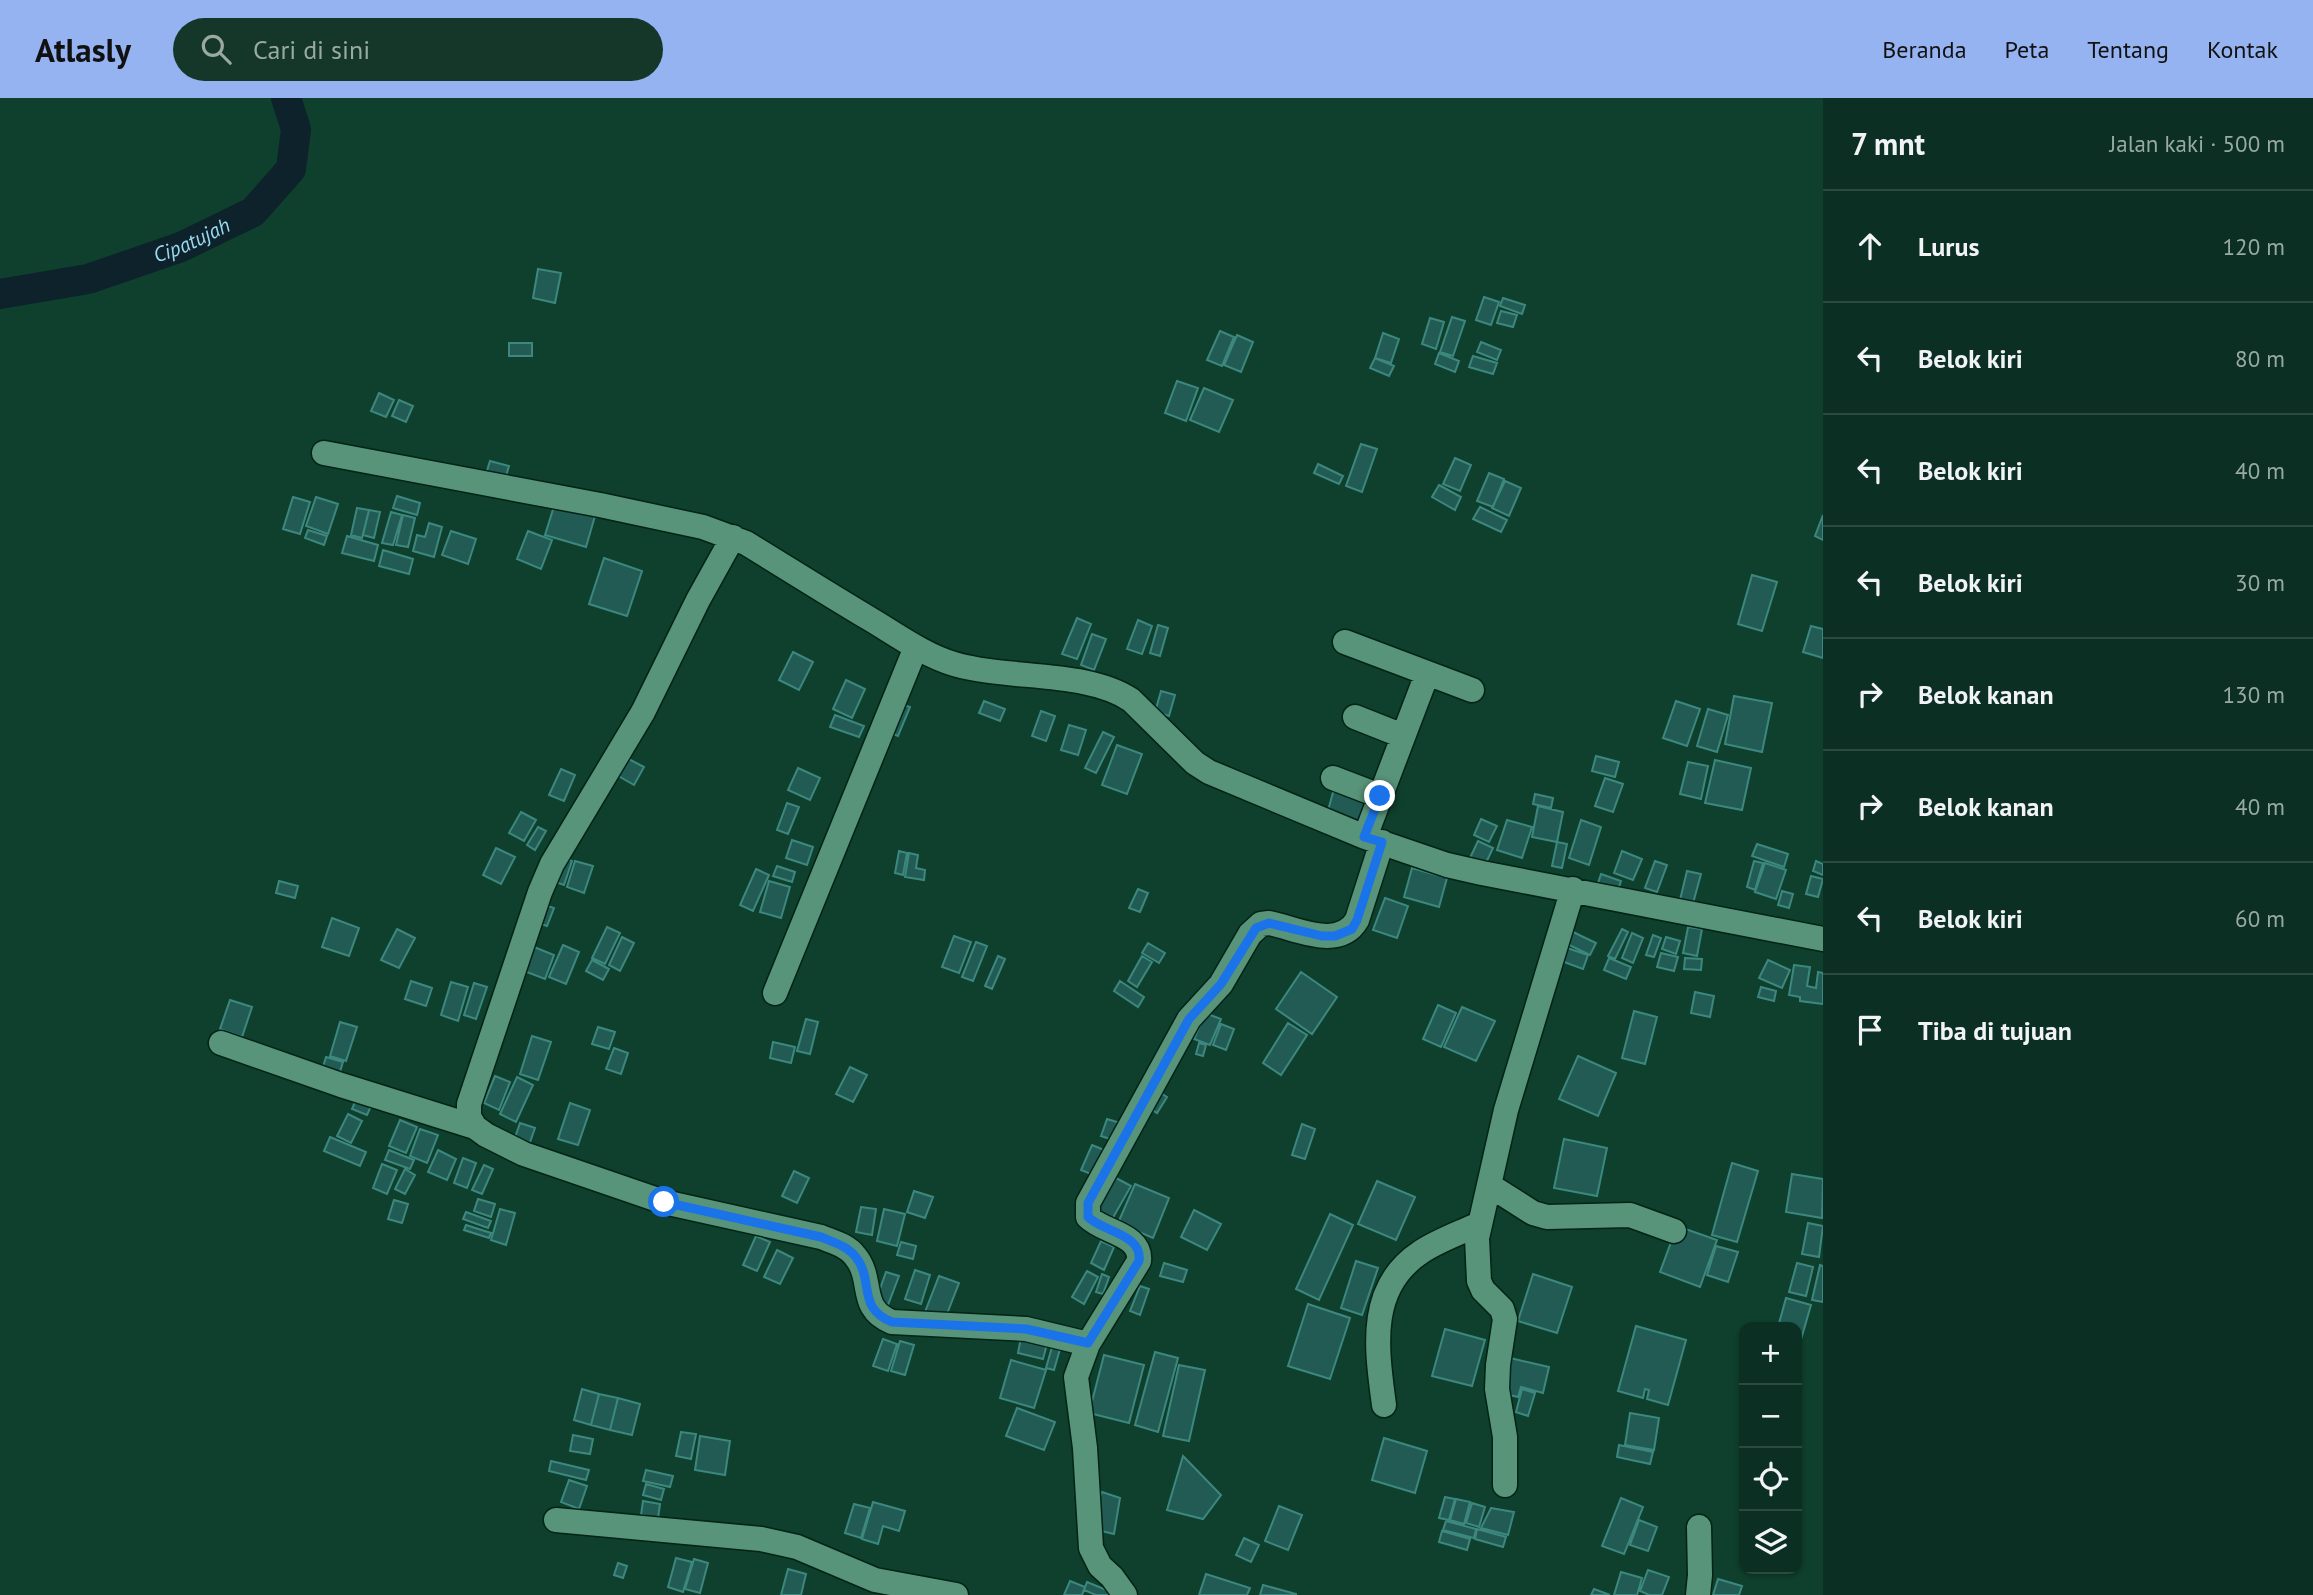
<!DOCTYPE html>
<html lang="id">
<head>
<meta charset="utf-8">
<style>
  :root { --surface:#0b2f22; --page:#14372a; --text:#f1f3f6; --muted:#9aa9a5; --line:#2b4a40; --accent:#95b2f1 }
  body { margin:0; font-family:"PT Sans",sans-serif; background:var(--page); color:var(--text) }
  .controls { position:absolute; right:21px; bottom:21px; display:grid; overflow:hidden; border-radius:14px; box-shadow:0 2px 5px #0004 }
  .controls button { width:63px; height:63px; display:grid; place-items:center; padding:0; border:0; border-bottom:2px solid var(--line); background:var(--surface); color:var(--text); font:35px sans-serif }
  .stop { position:absolute; width:21px; height:21px; margin:-16px; border:5px solid #1a73e8; border-radius:50%; background:#fff }
  .stop.end { background:#1a73e8; border-color:#fff; box-shadow:0 2px 7px #0008 }
  .list { margin:0; padding:0; list-style:none }
  h2 { display:flex; justify-content:space-between; align-items:center; height:91px; margin:0; padding:0 28px; font-size:30px }
  h2 small { font-size:23px; font-weight:400; color:var(--muted) }
  .list li { display:grid; grid-template-columns:46px 1fr auto; gap:21px; align-items:center; box-sizing:border-box; height:112px; padding:0 28px; border-top:2px solid var(--line) }
  .list b { display:block; font-size:26px; white-space:nowrap }
  .list em { font-size:23px; font-style:normal; color:var(--muted) }
  .icon { flex:none; width:38px; height:38px; fill:none; stroke:currentColor; stroke-width:2; stroke-linecap:round; stroke-linejoin:round }
  .map { position:relative; flex:none; width:1823px; height:1497px; overflow:hidden }
  header { display:flex; align-items:center; gap:42px; box-sizing:border-box; height:98px; padding:0 35px; background:var(--accent); color:#111 }
  header strong { font-size:33px }
  nav { display:flex; gap:38px; margin-inline-start:auto; font-size:24px }
  .search { width:490px; height:63px; background:var(--page); display:flex; align-items:center; gap:18px; box-sizing:border-box; padding:0 24px; border-radius:38px; color:var(--muted); font-size:26px }
  main { display:flex }
  aside { flex:1; background:var(--surface) }
  .map>svg:first-child { display:block }
  .lines { fill:none; stroke-linecap:round; stroke-linejoin:round }
  .river { stroke:#0d222a; stroke-width:30 }
  .building { fill:#215b54; stroke:#3d887e; stroke-width:2 }
  .minor-casing { stroke:#032417; stroke-width:27 }
  .minor { stroke:#589479; stroke-width:24 }
  .route { stroke:#1a73e8; stroke-width:9 }
  .labels { text-anchor:middle; stroke-width:5; stroke-linejoin:round; paint-order:stroke }
  .water-label { font-size:21px; font-style:italic; fill:#99d9f1; stroke:#023523 }
</style>
</head>
<body>
<header>
<strong>Atlasly</strong>
<div class="search"><svg class="icon" aria-label="search" viewBox="0 0 24 24"><circle cx="10" cy="10" r="6"/><path d="M15 15l6 6"/></svg>Cari di sini</div>
<nav><a>Beranda</a><a>Peta</a><a>Tentang</a><a>Kontak</a></nav>
</header>
<main>
<div class="map">
<svg width="1823" height="1497" viewBox="0 0 1823 1497">
  <rect width="100%" height="100%" fill="#0f3f2d"/>
  <g class="lines">
    <path class="river" id="s1" d="M0,196l88,-15 93,-32 72,-35 38,-43 5,-40 -10,-31"/>
  </g>
  <path class="building" d="M538,171l23,4 -6,30 -22,-5z
    M1484,199l15,5 -8,23 -15,-5z
    M1503,200l22,7 -3,9 -22,-8z
    M1501,213l16,4 -4,12 -16,-4z
    M1452,219l13,4 -12,35 -13,-4z
    M1430,220l14,4 -8,27 -14,-5z
    M1220,233l14,6 -12,29 -15,-6z
    M1383,235l16,6 -8,24 -16,-5z
    M1237,237l16,7 -12,30 -17,-7z
    M1481,244l20,8 -4,10 -20,-8z
    M509,245h23v13h-23z
    M1439,255l20,8 -4,11 -20,-8z
    M1473,258l24,7 -4,11 -24,-7z
    M1375,260l19,8 -5,10 -19,-8z
    M1177,283l21,7 -12,33 -21,-8z
    M1204,290l29,12 -14,32 -29,-12z
    M379,295l15,7 -8,17 -15,-6z
    M399,302l14,6 -7,16 -14,-6z
    M1361,346l16,5 -15,43 -16,-6z
    M1455,360l16,7 -11,26 -17,-7z
    M490,363l19,5 -5,16 -19,-5z
    M1318,366l25,12 -4,8 -25,-11z
    M1489,375l15,6 -11,28 -16,-6z
    M1505,383l16,7 -12,28 -17,-8z
    M1439,387l22,12 -6,13 -23,-13z
    M397,398l23,7 -3,12 -24,-7z
    M293,399l17,5 -10,32 -17,-5z
    M316,399l22,7 -10,30 -22,-8z
    M555,405l40,13 -9,31 -41,-12z
    M1480,409l27,13 -6,12 -28,-13z
    M357,410l12,2 -7,28 -11,-3z
    M369,412l11,2 -6,26 -11,-3z
    M391,414l11,3 -9,30 -11,-2z
    M403,417l12,3 -7,29 -12,-2z
    M1823,417v25l-8,-4z
    M429,425l13,4 -8,30 -21,-6 4,-16 8,2z
    M308,432l19,6 -3,9 -19,-7z
    M451,433l25,8 -8,25 -26,-9z
    M528,433l24,9 -11,29 -24,-10z
    M347,438l31,9 -4,16 -32,-8z
    M383,452l30,9 -4,15 -30,-8z
    M604,460l38,13 -15,45 -38,-12z
    M1752,477l25,7 -15,49 -24,-7z
    M1077,520l14,6 -14,35 -15,-5z
    M1138,522l14,6 -10,28 -15,-5z
    M1158,527l10,3 -8,28 -10,-3z
    M1811,528l12,3v29l-20,-6z
    M1092,536l14,5 -12,31 -13,-5z
    M793,554l20,10 -14,28 -20,-10z
    M846,582l19,9 -13,29 -19,-9z
    M1161,593l14,4 -6,21 -14,-4z
    M1734,598l38,7 -10,49 -37,-8z
    M984,603l21,8 -5,12 -21,-8z
    M1676,603l24,8 -13,37 -24,-8z
    M901,606l9,3 -12,29 -10,-4z
    M1708,611l20,6 -11,37 -20,-6z
    M1041,613l14,5 -9,25 -14,-5z
    M835,617l29,11 -5,11 -29,-10z
    M1069,627l17,5 -8,25 -17,-5z
    M1103,634l11,5 -18,36 -11,-5z
    M1117,647l25,9 -15,40 -25,-9z
    M623,658l21,11 -10,18 -21,-12z
    M1596,658l23,6 -4,15 -23,-6z
    M1715,662l36,8 -9,42 -37,-7z
    M1688,664l20,4 -7,33 -21,-5z
    M798,670l22,10 -10,22 -22,-10z
    M561,671l14,6 -11,26 -15,-6z
    M1605,680l18,6 -10,28 -18,-6z
    M1335,687l36,9 -10,34 -35,-10z
    M1535,696l18,4 -2,10 -18,-4z
    M787,705l12,4 -11,27 -11,-4z
    M1538,708l25,6 -6,30 -25,-5z
    M521,714l15,8 -12,21 -15,-8z
    M1481,721l16,7 -8,16 -15,-7z
    M1507,722l25,7 -10,31 -25,-8z
    M1581,722l20,7 -12,38 -20,-7z
    M538,729l8,4 -11,19 -8,-5z
    M792,742l21,7 -6,18 -21,-7z
    M1478,743l15,7 -9,19 -15,-7z
    M1557,744l10,2 -5,24 -10,-2z
    M1757,746l31,10 -4,13 -32,-11z
    M496,750l19,9 -14,27 -18,-9z
    M899,753l8,2 -4,22 -8,-2z
    M1622,753l20,8 -9,21 -19,-7z
    M909,755l9,2 -2,13 9,2 -1,10 -19,-3z
    M564,760l8,3 -8,24 -9,-3z
    M575,763l18,5 -9,27 -17,-6z
    M1655,763l12,4 -10,27 -12,-4z
    M1754,763l9,2 -8,27 -8,-3z
    M1816,763l7,3v11l-10,-4z
    M1765,765l21,7 -10,29 -21,-7z
    M777,768l18,6 -3,10 -19,-6z
    M1412,770l35,10 -8,29 -35,-10z
    M756,771l13,6 -16,36 -13,-6z
    M1687,773l14,3 -9,33 -13,-3z
    M1601,776l20,7 -5,15 -20,-7z
    M1811,778l12,3 -5,18 -12,-3z
    M279,783l19,5 -3,12 -19,-5z
    M769,783l21,6 -9,31 -21,-6z
    M1138,791l10,4 -8,19 -11,-4z
    M1782,793l11,3 -4,14 -11,-3z
    M1385,800l23,8 -11,32 -24,-8z
    M542,806l12,4 -7,18 -12,-4z
    M332,820l27,10 -10,28 -27,-9z
    M607,829l13,6 -15,31 -13,-6z
    M1688,829l14,2 -5,27 -14,-3z
    M397,831l18,9 -16,30 -18,-8z
    M1622,831l6,3 -13,27 -7,-3z
    M1571,833l25,12 -6,12 -25,-12z
    M1632,835l11,5 -10,25 -11,-5z
    M1653,837l8,3 -7,19 -8,-2z
    M954,838l17,6 -12,31 -17,-6z
    M622,839l12,6 -14,28 -11,-6z
    M1666,839l14,4 -4,13 -14,-5z
    M976,844l11,4 -14,35 -11,-4z
    M1148,845l17,10 -6,10 -17,-10z
    M563,847l16,7 -13,32 -17,-7z
    M1558,847l30,10 -5,14 -30,-11z
    M534,849l20,8 -9,24 -21,-8z
    M1661,855l17,4 -4,14 -17,-4z
    M998,858l7,3 -13,30 -7,-3z
    M1142,858l10,6 -15,25 -9,-6z
    M1609,860l22,9 -5,12 -22,-9z
    M1685,860l17,1 -1,11 -17,-1z
    M592,862l17,9 -6,11 -17,-9z
    M1768,862l22,10 -8,18 -23,-10z
    M1794,867l16,2 -3,19 9,2 2,-16 5,1v31l-23,-3v-4l-11,-2z
    M1301,874l36,25 -25,37 -36,-25z
    M411,883l21,7 -6,18 -21,-7z
    M1120,883l24,16 -6,10 -24,-16z
    M451,884l17,5 -10,34 -17,-6z
    M474,885l13,4 -11,32 -12,-4z
    M1761,889l15,4 -2,10 -16,-4z
    M1695,894l19,4 -4,21 -19,-4z
    M230,902l22,7 -10,30 -22,-8z
    M1438,907l18,8 -15,34 -18,-8z
    M1462,909l33,14 -19,40 -32,-14z
    M1634,913l23,6 -12,47 -23,-6z
    M1205,915l16,6 -11,26 -16,-6z
    M806,921l12,3 -8,32 -13,-3z
    M340,924l17,5 -11,34 -16,-5z
    M1288,925l19,12 -26,40 -18,-12z
    M1221,926l13,5 -8,21 -13,-5z
    M598,929l17,5 -6,17 -17,-5z
    M532,938l19,6 -13,38 -18,-6z
    M773,944l22,5 -4,16 -21,-5z
    M1199,945l7,2 -3,11 -7,-2z
    M614,950l14,5 -7,21 -15,-5z
    M1578,958l38,17 -18,43 -39,-17z
    M326,959l17,5 -4,13 -17,-5z
    M850,969l17,8 -14,27 -17,-8z
    M495,978l15,6 -11,28 -15,-7z
    M517,979l16,8 -17,37 -16,-8z
    M1159,994l8,5 -10,16 -8,-5z
    M357,999l15,7 -5,11 -15,-6z
    M570,1005l20,7 -12,35 -20,-6z
    M348,1016l14,7 -11,22 -14,-7z
    M1107,1021l13,4 -7,17 -12,-4z
    M400,1022l17,7 -11,26 -17,-7z
    M520,1025l15,5 -7,20 -15,-5z
    M1302,1026l13,5 -10,30 -13,-4z
    M420,1031l18,6 -11,28 -17,-7z
    M330,1039l36,15 -6,14 -36,-15z
    M1564,1041l43,9 -10,48 -43,-8z
    M1092,1047l17,7 -11,25 -17,-7z
    M389,1052l25,10 -4,9 -25,-9z
    M438,1052l18,9 -9,21 -19,-8z
    M463,1060l13,5 -9,25 -13,-5z
    M1732,1065l26,8 -21,71 -25,-7z
    M382,1066l15,6 -10,24 -14,-6z
    M484,1067l9,4 -11,25 -10,-4z
    M405,1071l10,6 -10,19 -10,-5z
    M794,1073l15,7 -12,25 -15,-7z
    M1792,1076l31,5 -1,39 -36,-6z
    M1116,1080l15,8 -21,37 -15,-8z
    M1377,1083l38,16 -19,43 -38,-16z
    M1135,1086l34,14 -16,40 -35,-15z
    M914,1093l19,6 -8,21 -18,-6z
    M478,1101l17,5 -4,13 -17,-6z
    M394,1102l14,4 -6,19 -14,-4z
    M861,1109l15,2 -4,26 -16,-3z
    M500,1111l15,4 -9,32 -15,-5z
    M884,1111l21,5 -8,32 -20,-5z
    M1194,1112l27,14 -14,26 -26,-13z
    M466,1114l25,9 -3,7 -25,-9z
    M1330,1116l23,11 -34,75 -23,-11z
    M1808,1125l15,3 -4,31 -17,-3z
    M466,1127l25,8 -2,5 -25,-8z
    M1677,1128l40,14 -17,47 -40,-15z
    M756,1138l14,6 -13,29 -14,-6z
    M1101,1143l13,6 -10,23 -13,-7z
    M901,1144l15,4 -3,13 -16,-4z
    M1716,1148l22,6 -10,30 -21,-7z
    M777,1152l16,8 -13,26 -16,-7z
    M1356,1163l22,7 -16,47 -21,-7z
    M1164,1165l23,7 -4,12 -23,-6z
    M1797,1165l16,4 -7,29 -17,-4z
    M1820,1167l3,1v36l-11,-2z
    M915,1172l15,5 -9,29 -16,-5z
    M1087,1173l11,6 -14,27 -12,-7z
    M886,1174l13,4 -11,29 -12,-5z
    M1102,1176l7,3 -6,17 -7,-2z
    M1533,1176l39,13 -15,46 -39,-12z
    M939,1178l20,7 -14,36 -20,-7z
    M1140,1188l9,3 -9,26 -10,-4z
    M1786,1200l25,7 -11,38 -3,-1v-15h-19z
    M1308,1206l42,14 -20,61 -42,-13z
    M1636,1228l50,14 -18,65 -21,-6 2,-9 -4,-1 -2,9 -25,-7z
    M1445,1231l40,11 -13,46 -40,-10z
    M1021,1239l26,7 -4,15 -25,-6z
    M883,1241l14,5 -9,27 -15,-5z
    M900,1243l14,4 -9,30 -14,-4z
    M1052,1249l8,2 -6,21 -8,-2z
    M1155,1254l23,6 -20,74 -23,-7z
    M1104,1257l40,10 -15,58 -40,-10z
    M1510,1260l39,9 -6,26 -22,-6 -3,10 -17,-4z
    M1011,1262l35,10 -12,38 -34,-10z
    M1179,1267l26,5 -16,71 -26,-5z
    M582,1291l17,5 -8,31 -17,-5z
    M1522,1291l13,4 -7,23 -12,-4z
    M599,1296l19,4 -8,32 -19,-5z
    M618,1300l22,6 -8,31 -22,-5z
    M1017,1310l38,14 -11,28 -38,-14z
    M1630,1315l29,5 -5,32 -29,-5z
    M681,1334l15,2 -5,25 -15,-3z
    M573,1337l20,4 -3,15 -20,-3z
    M700,1338l30,5 -5,34 -30,-5z
    M1384,1340l43,13 -12,42 -43,-13z
    M1619,1347l34,7 -3,12 -33,-7z
    M1183,1358l38,39 -18,24 -36,-9z
    M551,1363l38,9 -3,10 -37,-9z
    M646,1372l27,6 -3,11 -27,-6z
    M569,1382l18,6 -8,23 -18,-7z
    M646,1386l18,5 -3,11 -18,-5z
    M1102,1394l18,6 -6,36 -21,-5 1,-22z
    M1445,1399l10,2 -6,21 -10,-2z
    M1621,1400l22,9 -19,47 -22,-8z
    M1456,1401l14,3 -6,22 -14,-4z
    M643,1403l17,3 -2,14 -17,-3z
    M873,1404l32,9 -6,20 -16,-5 -5,18 -16,-5z
    M1472,1405l13,4 -6,20 -13,-4z
    M854,1406l16,4 -9,30 -16,-5z
    M1279,1408l23,9 -14,35 -23,-9z
    M1491,1410l23,4 -6,23 -27,-7z
    M1639,1422l18,7 -9,24 -18,-6z
    M1446,1423l30,8 -2,9 -31,-8z
    M1477,1431l29,8 -3,10 -28,-8z
    M1442,1433l28,8 -3,11 -28,-8z
    M1244,1440l15,7 -8,17 -15,-7z
    M676,1460l16,4 -9,30 -15,-5z
    M694,1461l14,4 -8,30 -15,-4z
    M618,1465l9,3 -4,12 -9,-3z
    M788,1471l18,5 -5,21h-20z
    M1648,1472l21,7 -7,18h-13l-9,-4z
    M1621,1474l21,6 -5,17h-23z
    M1206,1476l44,14 -3,7h-48z
    M1718,1481l24,7 -3,9h-26z
    M1070,1483l15,6 -3,8h-18z
    M1087,1484l22,9 -1,4h-12l-12,-5z
    M1263,1487l33,9v1h-36z
    M1594,1491l16,6h-19z"/>
  <g class="lines">
    <defs>
      <path id="minor" d="M324,355l276,52 103,22 43,16c41,25 82,51 124,76 27,16 54,36 84,45 54,16 133,6 177,36l64,63 14,9 156,65 82,28 35,8 341,66
        M733,439l-35,63 -55,112 -91,152 -12,28 -71,212v13l6,10 11,8 38,19 140,48 157,35c12,5 26,8 34,19 20,24 2,52 37,66l134,7 62,15
        M1345,544l127,48
        M1355,619l48,19
        M1333,680l47,18
        M1365,739l62,-163
        M775,895l141,-346
        M221,945l120,42 134,42
        M1489,1087l44,28 14,4 83,-2 44,16
        M1384,1307c-7,-54 -18,-117 37,-153 18,-12 39,-19 58,-28
        M1505,1387v-48l-8,-48 1,-24 7,-46 -3,-10 -19,-19 -4,-9 -2,-43 29,-128 67,-221
        M556,1422l205,19 36,8 78,33 81,15
        M1125,1497l-13,-18 -12,-11 -9,-18 -6,-100 -9,-71 12,-33 51,-83c3,-27 -35,-28 -51,-44v-14l101,-184 32,-35 29,-50 11,-10 8,-1c27,5 70,28 88,-3l25,-78
        M1698,1497l2,-20 -1,-48"/>
    </defs>
    <use href="#minor" class="minor-casing"/>
    <use href="#minor" class="minor"/>
  </g>
  <g class="lines">
    <path class="route" d="M664,1104l157,35c12,5 26,9 34,19 20,24 1,52 37,66l134,7 62,14 51,-82c4,-27 -36,-29 -51,-44v-14l101,-184 32,-35 35,-56 13,-5 53,13h13l17,-7 5,-9 25,-78 -18,-5 16,-41"/>
  </g>
  <g class="labels">
    <g class="water-label">
      <text dy="7" stroke="none"><textPath href="#s1" startOffset="200">Cipatujah</textPath></text>
    </g>
  </g>
</svg>
<div class="controls">
<button>+</button>
<button>−</button>
<button><svg class="icon" aria-label="locate" viewBox="0 0 24 24"><circle cx="12" cy="12" r="6"/><path d="M12 2v4M12 18v4M2 12h4M18 12h4"/></svg></button>
<button><svg class="icon" aria-label="layers" viewBox="0 0 24 24"><path d="M12 4l9 5-9 5-9-5zM3 14l9 5 9-5"/></svg></button>
</div>
<div class="stop" style="left:664px;top:1104px"></div>
<div class="stop end" style="left:1380px;top:698px"></div>
</div>
<aside>
<h2>7 mnt<small>Jalan kaki · 500 m</small></h2>
<ul class="list">
<li><svg class="icon" aria-label="ahead" viewBox="0 0 24 24"><path d="M12 20V5M6 11l6-6 6 6"/></svg><div><b>Lurus</b></div><em>120 m</em></li>
<li><svg class="icon" aria-label="left" viewBox="0 0 24 24"><path d="M17 20v-9H6M10 6l-5 5 5 5"/></svg><div><b>Belok kiri</b></div><em>80 m</em></li>
<li><svg class="icon" aria-label="left" viewBox="0 0 24 24"><path d="M17 20v-9H6M10 6l-5 5 5 5"/></svg><div><b>Belok kiri</b></div><em>40 m</em></li>
<li><svg class="icon" aria-label="left" viewBox="0 0 24 24"><path d="M17 20v-9H6M10 6l-5 5 5 5"/></svg><div><b>Belok kiri</b></div><em>30 m</em></li>
<li><svg class="icon" aria-label="right" viewBox="0 0 24 24"><path d="M7 20v-9h11M14 6l5 5-5 5"/></svg><div><b>Belok kanan</b></div><em>130 m</em></li>
<li><svg class="icon" aria-label="right" viewBox="0 0 24 24"><path d="M7 20v-9h11M14 6l5 5-5 5"/></svg><div><b>Belok kanan</b></div><em>40 m</em></li>
<li><svg class="icon" aria-label="left" viewBox="0 0 24 24"><path d="M17 20v-9H6M10 6l-5 5 5 5"/></svg><div><b>Belok kiri</b></div><em>60 m</em></li>
<li><svg class="icon" aria-label="arrive" viewBox="0 0 24 24"><path d="M6 21V4h12l-3 4 3 4H6"/></svg><div><b>Tiba di tujuan</b></div></li>
</ul>
</aside>
</main>
</body>
</html>
